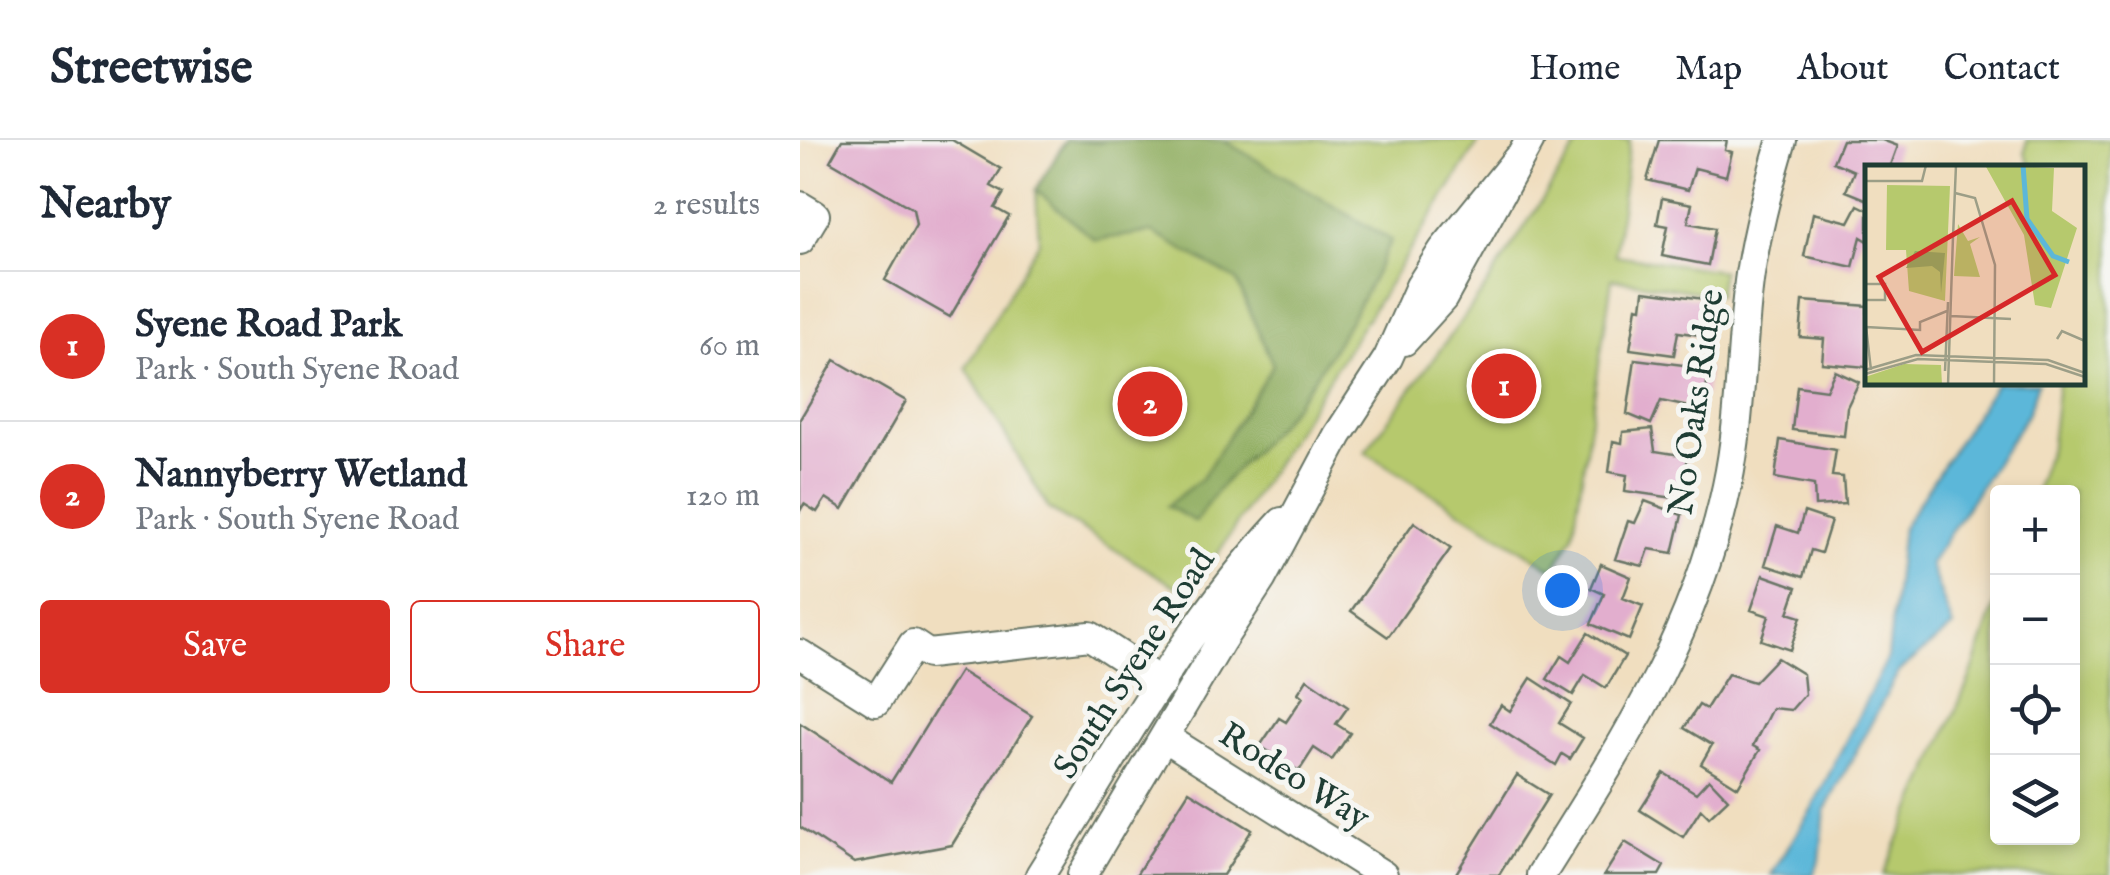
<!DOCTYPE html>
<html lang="en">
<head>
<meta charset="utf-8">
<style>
  :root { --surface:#fff; --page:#f2f2f3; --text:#1f2937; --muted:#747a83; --line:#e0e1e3; --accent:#d93025 }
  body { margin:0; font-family:"IM FELL English",serif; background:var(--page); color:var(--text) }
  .controls { position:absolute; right:30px; bottom:30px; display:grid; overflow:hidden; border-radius:10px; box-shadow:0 5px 15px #0003 }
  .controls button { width:90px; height:90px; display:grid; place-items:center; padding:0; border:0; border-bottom:2px solid var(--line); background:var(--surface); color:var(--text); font:50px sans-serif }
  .you { position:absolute; left:762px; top:450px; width:35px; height:35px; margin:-25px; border:8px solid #fff; border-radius:50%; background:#1a73e8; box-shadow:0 0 0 15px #1a73e833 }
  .badge { display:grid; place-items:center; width:65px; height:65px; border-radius:50%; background:var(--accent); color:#fff; font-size:32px; font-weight:700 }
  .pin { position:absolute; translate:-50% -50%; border:5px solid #fff; box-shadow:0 2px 10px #0006 }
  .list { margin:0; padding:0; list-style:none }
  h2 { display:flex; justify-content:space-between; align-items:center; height:130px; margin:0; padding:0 40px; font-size:42px }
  h2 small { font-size:32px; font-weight:400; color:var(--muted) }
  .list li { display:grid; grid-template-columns:65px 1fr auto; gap:30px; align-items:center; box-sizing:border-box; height:150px; padding:0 40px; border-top:2px solid var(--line) }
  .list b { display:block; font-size:38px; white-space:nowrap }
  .list p { margin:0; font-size:32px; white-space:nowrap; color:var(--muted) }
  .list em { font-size:32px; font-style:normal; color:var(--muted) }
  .actions { display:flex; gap:20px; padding:30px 40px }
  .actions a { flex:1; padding:22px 0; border:2px solid var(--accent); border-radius:10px; text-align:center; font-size:35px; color:var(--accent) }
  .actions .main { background:var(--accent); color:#fff }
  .icon { flex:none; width:55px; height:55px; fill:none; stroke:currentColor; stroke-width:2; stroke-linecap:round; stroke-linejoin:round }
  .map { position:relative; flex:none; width:1310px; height:735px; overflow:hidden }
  header { display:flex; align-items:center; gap:60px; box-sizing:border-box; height:140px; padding:0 50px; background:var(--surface); border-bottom:2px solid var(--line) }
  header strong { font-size:48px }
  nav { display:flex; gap:55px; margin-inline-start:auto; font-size:35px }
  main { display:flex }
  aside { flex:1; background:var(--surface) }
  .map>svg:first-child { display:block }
  .green { fill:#b6c96d; stroke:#6a8350; stroke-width:2.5 }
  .forest { fill:#90ad60; stroke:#58754a; stroke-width:2.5 }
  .water { fill:#5cb7d9; stroke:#3e7a86; stroke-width:2.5 }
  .building { fill:#e2aece }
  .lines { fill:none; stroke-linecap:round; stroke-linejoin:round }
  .minor-casing { stroke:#687565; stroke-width:32 }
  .minor { stroke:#fff; stroke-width:28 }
  .labels { text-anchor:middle; stroke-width:10; stroke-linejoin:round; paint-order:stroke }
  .street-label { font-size:35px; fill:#1f3d34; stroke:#f6f6f2 }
  .inset-river { fill:none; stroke:#5cb7d9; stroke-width:5 }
  .inset-road { fill:none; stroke:#9c9e87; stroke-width:2.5 }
  .view { fill:#d62828; fill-opacity:0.15; stroke:#d62828; stroke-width:5 }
  .inset-edge { fill:none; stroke:#1f3d34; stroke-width:5 }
</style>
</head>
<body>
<header>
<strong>Streetwise</strong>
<nav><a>Home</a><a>Map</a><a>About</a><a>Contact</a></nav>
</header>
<main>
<aside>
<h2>Nearby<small>2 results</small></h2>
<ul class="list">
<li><span class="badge">1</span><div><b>Syene Road Park</b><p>Park · South Syene Road</p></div><em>60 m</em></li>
<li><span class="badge">2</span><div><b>Nannyberry Wetland</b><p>Park · South Syene Road</p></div><em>120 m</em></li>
</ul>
<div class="actions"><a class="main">Save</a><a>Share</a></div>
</aside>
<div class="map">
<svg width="1310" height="735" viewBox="0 0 1310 735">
  <rect width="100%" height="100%" fill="#f6f6f2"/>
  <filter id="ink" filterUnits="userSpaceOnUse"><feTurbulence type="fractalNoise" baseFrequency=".01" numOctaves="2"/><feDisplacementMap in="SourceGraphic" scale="20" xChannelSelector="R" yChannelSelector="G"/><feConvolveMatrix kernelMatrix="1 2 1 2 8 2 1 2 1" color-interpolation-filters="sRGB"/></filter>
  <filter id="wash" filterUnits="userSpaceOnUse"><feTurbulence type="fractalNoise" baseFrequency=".0048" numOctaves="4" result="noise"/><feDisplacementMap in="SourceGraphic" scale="40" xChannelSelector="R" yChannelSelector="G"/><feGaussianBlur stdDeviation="2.25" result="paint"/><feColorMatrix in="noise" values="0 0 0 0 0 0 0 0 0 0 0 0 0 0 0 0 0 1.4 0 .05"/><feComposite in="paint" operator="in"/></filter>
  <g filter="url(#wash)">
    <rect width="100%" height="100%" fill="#f0debf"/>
    <path class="green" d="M266,0h414l-289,456 -142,-87 -83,-141 73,-126 -3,-52z
      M781,0h49l-15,115 107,16 -4,24 -106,-16 -39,257 -20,33 -188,-117 116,-158z
      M1227,0h83v735h-227l87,-197 27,-79 1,239h74v-346h-37l16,-47 7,-62 24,-1v-214l-51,-1 -6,-14z"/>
    <path class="forest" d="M266,0l33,3 7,-3h117l168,100c-24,55 -66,127 -104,174 -30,37 -67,66 -91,108l-29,-16 35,-28 71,-113 -37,-85 -84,-48 -57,8 -59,-50z"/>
    <path class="water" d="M1196,243h42l-10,30 -98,151 23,63 -54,44 -74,139 -5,50 -7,15h-42l40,-65 77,-153 14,-129z"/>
    <g id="blocks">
      <path class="building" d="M42,0h110l49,29 -10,17 13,7 -9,15 14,8 -59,101 -65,-37 31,-55 -3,-16 -83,-48z
        M859,0h68l-2,10 7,2 -6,24 -31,-8 -7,22 -41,-10z
        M1042,0h40l16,6 -8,22h-22v32l-22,-9 8,-20 -21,-9z
        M862,58l30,6 -4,19 27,5 -7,37 -46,-9 6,-30 -11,-2z
        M1058,65l10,5v31l-7,-4 -8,30 -49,-11 9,-43 36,9z
        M844,151l60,8 -4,36 -22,-3 -4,23 -44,-6 7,-42 5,1z
        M1003,161l65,5 -2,61 -44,-4 2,-24 -24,-2z
        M835,219l73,9 -2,27 -11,-1 -2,14 -32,-7 -10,23 -24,-10z
        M35,220l71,41 -63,108 -17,-11 -9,14 -13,-8 -4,7v-92z
        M1035,231l24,11 -12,25 -3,29 -52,-6 5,-44 29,4z
        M852,289l3,22 32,5 -2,16h7l-4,28 -63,-9 2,-16 -18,-3 4,-31 9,2 1,-11z
        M980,300l56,10 -4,26 11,1 2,27 -30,2 -1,-21 -39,-7z
        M845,361l37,14 -9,38 -24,-4 -6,17 -28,-7 13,-38 7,2z
        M1004,372l27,9 -10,32 -10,-3 -8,27 -38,-12 12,-39 21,7z
        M614,382l37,26 -63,89 -37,-26z
        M801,424l30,13 -8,21 20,8 -14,34 -38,-16 13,-30 -13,-6z
        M963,435l34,12 -9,26 13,4 -11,33 -29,-10 8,-24 -18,-6z
        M788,493l37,23 -19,32 -21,-13 -12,20 -26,-16 14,-23 9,6z
        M977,518l26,16 2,20 -14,16 -19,-2 -19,38 7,4 -22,37 -37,-23 11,-19 -28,-17 15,-23 7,4 22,-35 26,8z
        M160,531l72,45 -80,129 -98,18 -54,-36v-104l91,59z
        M731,538l40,26 -12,19 24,15 -13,21 -8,-5 -6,11 -66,-42 11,-18 9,6z
        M507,539l41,28 -12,17 14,9 -18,27 -18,-12 -15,23 -39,-25 19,-28 7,4 17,-25 -5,-4z
        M864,633l32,20 13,-14 19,20 -19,18 -8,-8 -18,28 -43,-27z
        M717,635l32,20 -50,80h-44z
        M389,651l63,39 -29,45h-87z
        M825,702l39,24 -5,9h-55z"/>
    </g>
  </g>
  <g filter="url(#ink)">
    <use href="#blocks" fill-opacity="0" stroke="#687565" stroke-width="2.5"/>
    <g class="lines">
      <defs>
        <path id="minor" d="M0,66l15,9 -15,25
          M604,201l39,-43 87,-158
          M0,514l76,48 37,-58 15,10 162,-18 72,47
          M366,598l217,137
          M240,735c77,-121 145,-249 242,-353
          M282,735l139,-234 41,-63 76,-143 50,-77 32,-72 23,-36 74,-91
          M741,735c80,-128 154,-239 186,-389 15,-70 13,-142 23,-212 7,-45 19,-91 32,-134"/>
      </defs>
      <use href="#minor" class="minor-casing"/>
      <use href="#minor" class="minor"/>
    </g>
  </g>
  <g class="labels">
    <g class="street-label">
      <text transform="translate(895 262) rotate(-82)" y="12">No Oaks Ridge</text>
      <text transform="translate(333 523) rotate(-57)" y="12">South Syene Road</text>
      <text transform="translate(495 635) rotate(32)" y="12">Rodeo Way</text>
    </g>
  </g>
  <g transform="translate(1065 25)">
    <rect width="220" height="220" fill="#f0debf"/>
    <path d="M120,0l69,3 -2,43 25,17 -26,80 -16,-3 -11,-70zM22,20l63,1 -5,115 -36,-10 -3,-41h-20zM93,59l10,17 12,-4 -10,7 10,33 -26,-1zM39,199l37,1 1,20h-77v-8z" fill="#b6c96d"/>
    <path d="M50,86l30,2 -4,40 -1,-21 -8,-6 -26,2z" fill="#90ad60"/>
    <path class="inset-river" d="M158,0l4,54 26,37 16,6"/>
    <path class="inset-road" d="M0,16h57l4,-16M90,28l20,5 20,67 -1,120M88,72l3,-72M0,119h20v16h-20M86,151l60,3M1,162l54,3v-8l27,-11M1,162l5,43M192,174l5,-8 23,10M0,205l51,-15 132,5 37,13M80,206l3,-69M0,209l53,-15 128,5 39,13M83,220l5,-148"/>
    <path class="view" d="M147,36l43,74 -133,77 -43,-75z"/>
    <rect width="220" height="220" class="inset-edge"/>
  </g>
</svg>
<div class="controls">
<button>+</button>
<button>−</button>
<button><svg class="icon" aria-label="locate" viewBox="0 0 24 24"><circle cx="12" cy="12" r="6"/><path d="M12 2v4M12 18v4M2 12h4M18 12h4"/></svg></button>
<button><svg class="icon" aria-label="layers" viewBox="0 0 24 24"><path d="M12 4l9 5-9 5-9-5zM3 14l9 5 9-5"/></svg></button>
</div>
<div class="you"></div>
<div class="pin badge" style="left:704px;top:246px">1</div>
<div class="pin badge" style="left:350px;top:264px">2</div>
</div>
</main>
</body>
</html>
